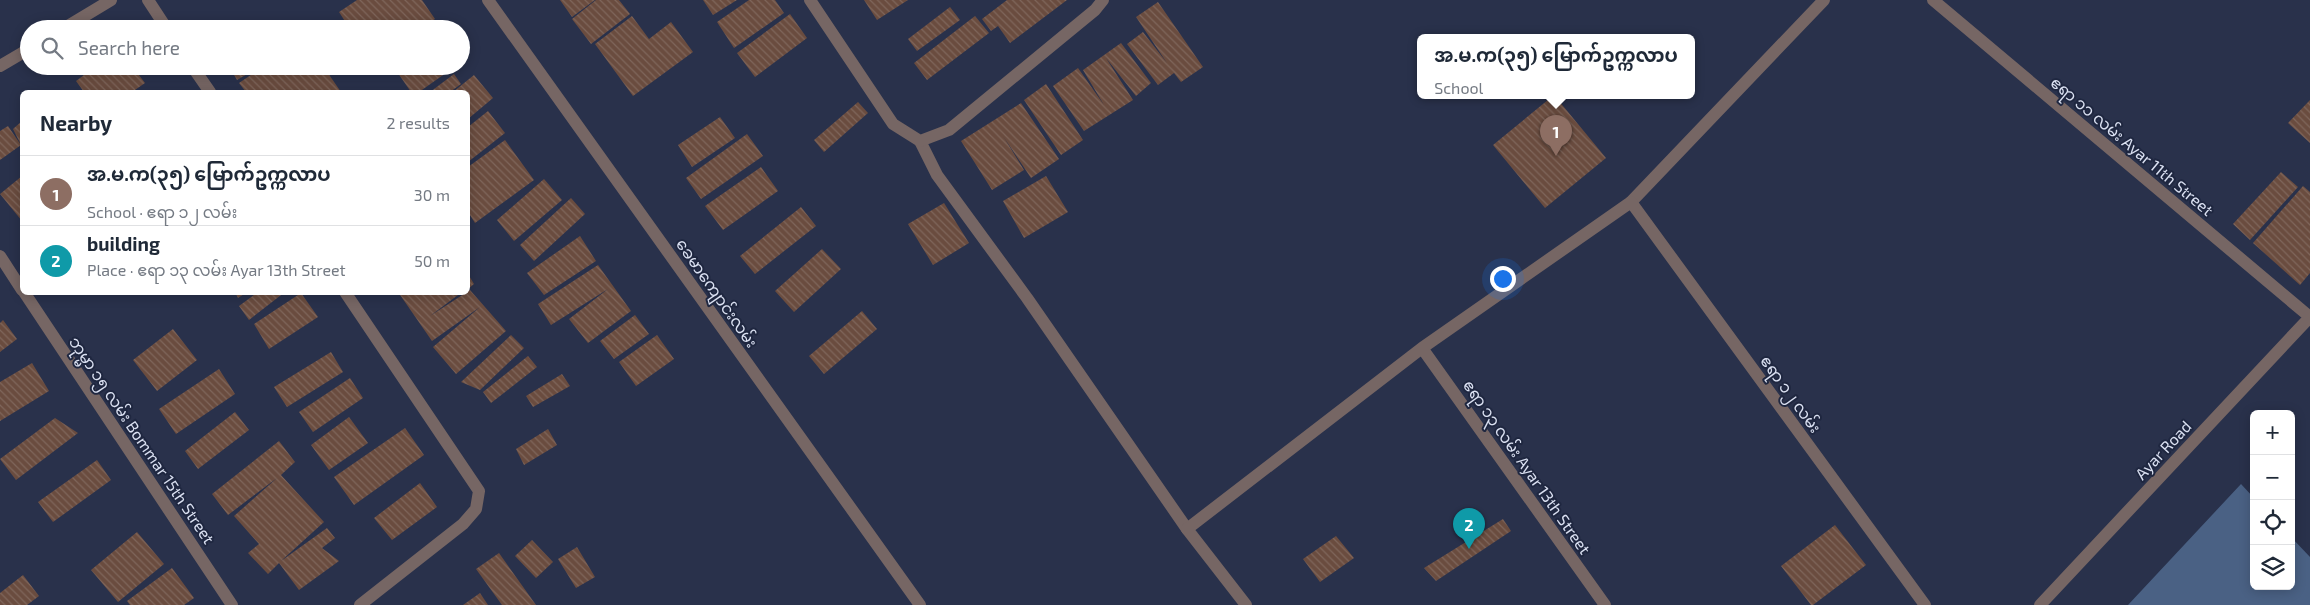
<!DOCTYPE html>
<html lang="en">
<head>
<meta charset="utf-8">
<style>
  :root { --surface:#fff; --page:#f2f2f3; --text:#1f2937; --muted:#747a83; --line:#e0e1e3; --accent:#6b6b39 }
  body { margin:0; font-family:"Exo 2","Noto Sans Myanmar",sans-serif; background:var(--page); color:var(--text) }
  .controls { position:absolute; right:15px; bottom:15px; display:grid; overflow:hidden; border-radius:8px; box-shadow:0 2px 12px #0003 }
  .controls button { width:45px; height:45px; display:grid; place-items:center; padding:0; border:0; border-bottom:1px solid var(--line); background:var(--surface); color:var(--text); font:25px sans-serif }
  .you { position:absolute; left:1502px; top:278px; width:18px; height:18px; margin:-12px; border:4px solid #fff; border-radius:50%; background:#1a73e8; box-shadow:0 0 0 8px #1a73e833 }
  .badge { display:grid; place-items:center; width:32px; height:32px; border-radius:50%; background:var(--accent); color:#fff; font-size:16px; font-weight:700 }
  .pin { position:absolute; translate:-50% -41px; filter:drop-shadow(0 1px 2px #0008) }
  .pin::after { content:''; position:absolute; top:26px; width:18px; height:15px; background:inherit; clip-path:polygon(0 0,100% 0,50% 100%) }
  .popup { position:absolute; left:1417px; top:34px; width:278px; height:65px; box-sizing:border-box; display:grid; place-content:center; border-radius:8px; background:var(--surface); filter:drop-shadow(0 1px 4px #0005); font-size:16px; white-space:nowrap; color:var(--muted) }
  .popup b { font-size:19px; color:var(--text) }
  .popup::after { content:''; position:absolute; left:50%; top:100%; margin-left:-10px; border:10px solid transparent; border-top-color:var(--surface) }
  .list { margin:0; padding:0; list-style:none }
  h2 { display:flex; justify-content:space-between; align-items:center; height:65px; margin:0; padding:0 20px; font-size:21px }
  h2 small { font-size:16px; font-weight:400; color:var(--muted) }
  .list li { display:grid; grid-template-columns:32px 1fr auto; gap:15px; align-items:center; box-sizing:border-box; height:70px; padding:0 20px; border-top:1px solid var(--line) }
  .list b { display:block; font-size:19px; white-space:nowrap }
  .list p { margin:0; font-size:16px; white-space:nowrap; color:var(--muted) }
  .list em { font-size:16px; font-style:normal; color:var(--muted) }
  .icon { flex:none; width:28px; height:28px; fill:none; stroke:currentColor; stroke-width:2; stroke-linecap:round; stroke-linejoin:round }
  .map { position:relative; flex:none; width:2310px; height:605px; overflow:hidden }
  .search { position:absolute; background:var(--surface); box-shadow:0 2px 12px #0003; left:20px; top:20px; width:450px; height:55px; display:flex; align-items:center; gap:12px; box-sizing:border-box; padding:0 18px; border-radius:28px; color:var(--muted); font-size:19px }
  .panel { position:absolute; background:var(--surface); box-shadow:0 2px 12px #0003; left:20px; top:90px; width:450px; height:205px; border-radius:8px }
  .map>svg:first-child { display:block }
  .water { fill:#4a6184 }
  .building { fill:url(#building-back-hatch) }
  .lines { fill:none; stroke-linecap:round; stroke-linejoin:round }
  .service { stroke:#766664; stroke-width:12 }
  .minor { stroke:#766664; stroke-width:12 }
  .tertiary { stroke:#766664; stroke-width:12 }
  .labels { text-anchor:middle; stroke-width:4; stroke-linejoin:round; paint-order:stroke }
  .street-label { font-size:16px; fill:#dbe1f2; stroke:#1f2740 }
</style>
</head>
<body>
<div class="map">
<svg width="2310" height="605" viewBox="0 0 2310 605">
  <defs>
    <pattern id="building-back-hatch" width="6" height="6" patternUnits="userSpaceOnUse" patternTransform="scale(1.25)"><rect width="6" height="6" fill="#6a4c3f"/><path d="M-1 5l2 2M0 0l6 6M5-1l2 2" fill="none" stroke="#7f665b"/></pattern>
  </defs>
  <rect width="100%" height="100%" fill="#29314b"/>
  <path class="water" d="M2241,484l13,14v88h37v-49l19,20v48h-182z"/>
  <path class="building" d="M357,0h65l13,19 -14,10h-71l-11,-17z
    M560,0h35l-23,17z
    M596,0h23l11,14 -39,30 -19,-25z
    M703,0h34l-24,15z
    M749,0h26l9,13 -50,35 -17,-26z
    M864,0h44l-31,20z
    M1007,0h60l-57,43 -12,-17 -7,5 -9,-12z
    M1158,2l45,65 -22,15 -7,-9 -16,12 -31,-41 16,-12 24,31 -31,-46z
    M950,7l10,13 -43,31 -9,-12z
    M790,14l17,24 -52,39 -18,-24z
    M632,16l17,23 22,-17 22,30 -60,44 -38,-52z
    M975,16l14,17 -62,47 -13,-17z
    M1121,43l30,40 -15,13 -30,-38 27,42 -49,31 -31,-45 25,-18 26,37 -21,-35z
    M96,66h36l13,17 -13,9h-48l-8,-11z
    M229,66h32l-24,14z
    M264,66h59l18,26h-95l-7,-9z
    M393,66h63l-37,26h-8z
    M454,74l7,10 -11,8h-20z
    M474,75l19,23 -25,21v-27h-15z
    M1046,84l37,56 -22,15 -37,-55z
    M1554,95l52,63 -61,50 -52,-63z
    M2310,100v43l-22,-20z
    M858,102l10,11 -44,39 -10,-12z
    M1021,103l38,56 -28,19 -28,-42 21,34 -32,20 -31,-49z
    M488,111l17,22 -37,29v-35z
    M720,117l15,21 -43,29 -14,-22z
    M22,121v23l-1,1 -8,-16z
    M8,126l13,19 -21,15v-29z
    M747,134l16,22 -62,43 -15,-21z
    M505,140l29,40 -59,43 -7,-11v-45z
    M761,167l17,24 -55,39 -18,-24z
    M2281,172l17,15 -48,53 -17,-16z
    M22,176v45l-22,-27z
    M1046,176l22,36 -44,26 -21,-37z
    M544,179l18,21 -48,41 -17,-21z
    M2303,186l7,6v81l-10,12 -47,-42z
    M571,198l14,16 -51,47 -14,-16z
    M944,203l25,40 -36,22 -25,-41z
    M801,207l15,19 -61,48 -15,-18z
    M580,236l16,25 -52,34 -17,-22z
    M822,249l19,20 -47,43 -19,-21z
    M598,265l33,46 -43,32 -19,-24 39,-30 -57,36 -13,-21z
    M468,274l6,10 -6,5z
    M470,290l36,41 -50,43 -23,-27 47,-40 -48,34 -34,-49h64l-32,24z
    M235,292h12l-9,6z
    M258,292h27l-36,28 -10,-14z
    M301,293l17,24 -49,32 -15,-25z
    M862,311l15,18 -53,45 -15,-18z
    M635,315l14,19 -35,25 -14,-18z
    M3,320l14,19 -17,13v-29z
    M173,329l24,31 -40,31 -24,-31z
    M511,335l13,13 -44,42 -19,-8z
    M657,335l17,24 -38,27 -17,-24z
    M331,352l12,20 -56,35 -13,-20z
    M528,356l9,11 -46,36 -8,-11z
    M32,363l17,28 -49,30v-39z
    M219,369l16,25 -59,40 -17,-25z
    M562,374l8,12 -37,21 -7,-11z
    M350,378l13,20 -50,34 -14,-20z
    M235,412l14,18 -51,39 -13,-18z
    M349,417l19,26 -39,27 -18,-25z
    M55,418l23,15 -62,47 -16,-21z
    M405,428l19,27 -70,50 -20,-28z
    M548,429l9,16 -33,20 -8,-16z
    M279,441l16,21 -14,13 43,47 -43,39 46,-33 8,10 -13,10 17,13 -40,29 -20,-27 -11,11 -20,-21 11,-9 -25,-28 43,-38 -49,37 -16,-21z
    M97,460l14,20 -58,42 -15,-20z
    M420,483l17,24 -45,33 -18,-22z
    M1503,519l8,12 -75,50 -12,-13z
    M1835,525l31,40 -53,40h-2l-30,-39z
    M137,532l27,32 -46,38 -27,-32z
    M1336,536l18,22 -34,24 -17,-23z
    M532,540l21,22 -17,16 -21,-22z
    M577,547l18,30 -19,11 -18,-29z
    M499,553l37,52h-34l-26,-36z
    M172,568l22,30 -10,7h-54l-3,-4z
    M23,575l16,21 -12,9h-27v-12z
    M480,593l8,12h-25z"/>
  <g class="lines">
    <path class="service" d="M920,141l17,34 90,123 160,231
      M1631,202l193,-202"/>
    <path class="minor" d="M148,0l19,29
      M810,0l83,124 27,17 29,-11 146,-120 8,-10
      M1933,0l377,317
      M63,29l48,-29
      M0,66l29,-17
      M192,66l18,26
      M0,256l22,34
      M24,292l208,313
      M345,292l134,199 -3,18 -13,15 -103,81
      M1422,348l183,257
      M1246,605l-59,-76 235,-181 209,-146 294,403
      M2040,605l270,-288"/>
    <path class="tertiary" d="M488,0l432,605"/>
  </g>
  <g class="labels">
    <g class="street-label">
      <text transform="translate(2132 146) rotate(40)" y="6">ဧရာ ၁၁ လမ်း Ayar 11th Street</text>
      <text transform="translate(717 293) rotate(55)" y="6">ခေမာကျောင်းလမ်း</text>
      <text transform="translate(1791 394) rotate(54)" y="6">ဧရာ ၁၂ လမ်း</text>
      <text transform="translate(142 440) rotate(56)" y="6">ဘုမ္မာ ၁၅ လမ်း Bommar 15th Street</text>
      <text transform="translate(2163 450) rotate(-47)" y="6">Ayar Road</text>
      <text transform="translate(1527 467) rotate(55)" y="6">ဧရာ ၁၃ လမ်း Ayar 13th Street</text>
    </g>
  </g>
</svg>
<div class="controls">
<button>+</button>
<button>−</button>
<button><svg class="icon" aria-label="locate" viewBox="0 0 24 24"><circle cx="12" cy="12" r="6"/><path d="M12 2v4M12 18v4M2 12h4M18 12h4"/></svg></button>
<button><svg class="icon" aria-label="layers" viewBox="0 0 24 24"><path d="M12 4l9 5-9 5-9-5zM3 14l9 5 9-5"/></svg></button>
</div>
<div class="you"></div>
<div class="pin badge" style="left:1556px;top:156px;background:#8d6e63">1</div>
<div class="popup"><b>အ.မ.က(၃၅) မြောက်ဥက္ကလာပ</b>School</div>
<div class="pin badge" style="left:1469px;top:549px;background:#0f9aa8">2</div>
<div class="search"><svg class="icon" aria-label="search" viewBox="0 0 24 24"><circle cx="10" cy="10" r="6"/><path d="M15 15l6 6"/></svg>Search here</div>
<section class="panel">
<h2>Nearby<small>2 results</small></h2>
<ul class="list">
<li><span class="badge" style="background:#8d6e63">1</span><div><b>အ.မ.က(၃၅) မြောက်ဥက္ကလာပ</b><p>School · ဧရာ ၁၂ လမ်း</p></div><em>30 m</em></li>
<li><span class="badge" style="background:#0f9aa8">2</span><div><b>building</b><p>Place · ဧရာ ၁၃ လမ်း Ayar 13th Street</p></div><em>50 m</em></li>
</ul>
</section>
</div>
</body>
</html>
